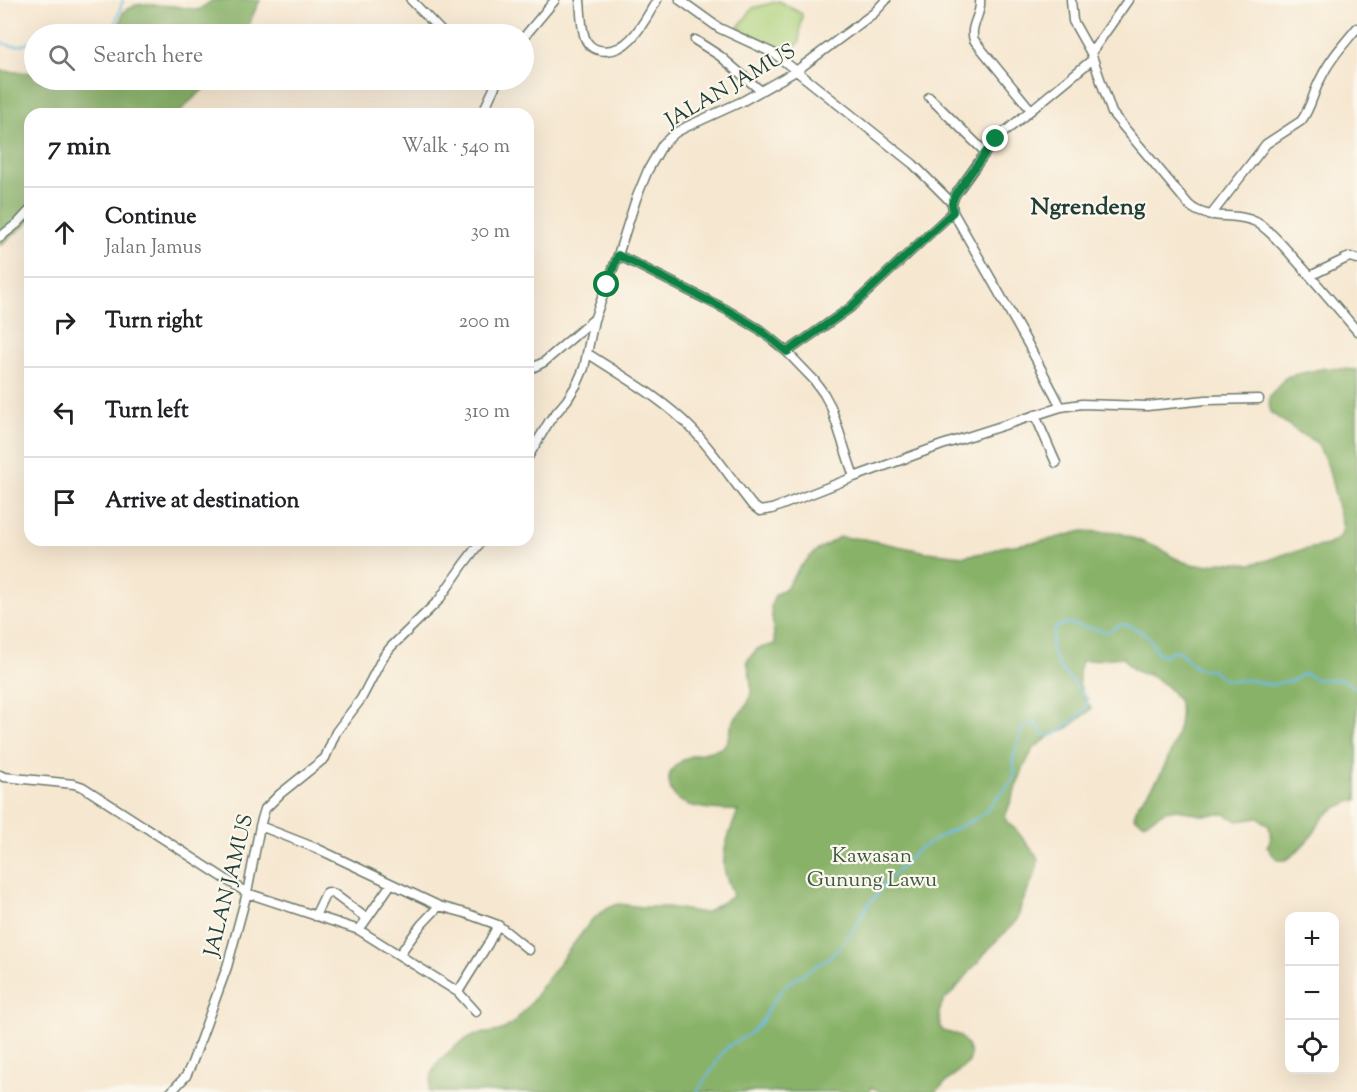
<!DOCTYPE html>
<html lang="en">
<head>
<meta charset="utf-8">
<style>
  :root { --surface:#fff; --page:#f6f6f6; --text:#202124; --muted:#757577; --line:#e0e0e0 }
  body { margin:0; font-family:"Sorts Mill Goudy",serif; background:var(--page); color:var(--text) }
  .controls { position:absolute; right:18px; bottom:18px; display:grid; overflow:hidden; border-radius:12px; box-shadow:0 6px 24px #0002 }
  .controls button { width:54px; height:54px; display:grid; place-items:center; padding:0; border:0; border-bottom:2px solid var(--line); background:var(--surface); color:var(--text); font:30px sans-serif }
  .stop { position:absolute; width:18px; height:18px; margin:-14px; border:4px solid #0b8043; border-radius:50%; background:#fff }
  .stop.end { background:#0b8043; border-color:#fff; box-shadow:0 2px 6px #0008 }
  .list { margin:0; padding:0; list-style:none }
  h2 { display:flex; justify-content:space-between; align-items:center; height:78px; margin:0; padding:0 24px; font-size:26px }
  h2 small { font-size:20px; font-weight:400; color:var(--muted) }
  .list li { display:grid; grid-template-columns:39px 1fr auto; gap:18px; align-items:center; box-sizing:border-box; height:90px; padding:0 24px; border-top:2px solid var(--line) }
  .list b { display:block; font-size:22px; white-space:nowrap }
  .list p { margin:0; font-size:20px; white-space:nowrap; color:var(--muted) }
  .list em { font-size:20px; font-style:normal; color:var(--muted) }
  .icon { flex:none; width:33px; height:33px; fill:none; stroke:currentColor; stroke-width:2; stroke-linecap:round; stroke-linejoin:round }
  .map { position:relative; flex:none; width:1357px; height:1092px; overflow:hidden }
  .search { position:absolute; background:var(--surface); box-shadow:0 6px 24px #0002; left:24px; top:24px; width:510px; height:66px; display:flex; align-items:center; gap:15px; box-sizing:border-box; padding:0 21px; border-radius:33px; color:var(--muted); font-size:22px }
  .panel { position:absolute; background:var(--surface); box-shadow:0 6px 24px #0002; left:24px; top:108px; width:510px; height:438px; border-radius:18px }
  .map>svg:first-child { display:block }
  .green { fill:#acd079; stroke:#668656; stroke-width:1.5 }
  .forest { fill:#89b269; stroke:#54784e; stroke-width:1.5 }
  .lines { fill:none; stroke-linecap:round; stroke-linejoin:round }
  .stream { stroke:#6cbbe7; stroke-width:2 }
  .minor-casing { stroke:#6a786b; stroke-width:11 }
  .minor { stroke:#fff; stroke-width:8 }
  .route { stroke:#0b8043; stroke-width:8 }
  .labels { text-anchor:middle; stroke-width:4.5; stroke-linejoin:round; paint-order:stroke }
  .street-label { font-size:21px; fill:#1f3d34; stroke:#fbf7ec }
  .park-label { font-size:21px; fill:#3b5a42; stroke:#fbf7ec }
  .quarter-label { font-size:24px; font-weight:bold; fill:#1f3d34; stroke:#fbf7ec }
</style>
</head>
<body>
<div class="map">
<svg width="1357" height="1092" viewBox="0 0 1357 1092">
  <rect width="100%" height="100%" fill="#fbf7ec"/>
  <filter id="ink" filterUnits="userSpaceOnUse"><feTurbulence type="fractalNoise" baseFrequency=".0167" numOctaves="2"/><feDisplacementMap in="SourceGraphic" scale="12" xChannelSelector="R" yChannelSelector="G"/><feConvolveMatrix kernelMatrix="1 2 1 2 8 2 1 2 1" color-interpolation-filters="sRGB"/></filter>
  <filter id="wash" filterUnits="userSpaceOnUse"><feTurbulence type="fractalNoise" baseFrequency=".008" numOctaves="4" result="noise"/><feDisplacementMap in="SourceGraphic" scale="24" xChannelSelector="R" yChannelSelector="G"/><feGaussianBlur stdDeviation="1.35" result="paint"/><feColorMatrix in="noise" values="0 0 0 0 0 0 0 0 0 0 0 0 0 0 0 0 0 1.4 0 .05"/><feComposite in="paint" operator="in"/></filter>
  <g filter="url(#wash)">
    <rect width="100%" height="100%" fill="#f6e7d0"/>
    <path class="green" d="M779,1l23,13 -3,29 -15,15 -46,-31 15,-19z"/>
    <path class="forest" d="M213,0h47l-16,34h-127l6,-22 13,-7 7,-1 31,2 24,4z
      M0,71l34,2v7h180l-27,24 -9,10h-148v104l-3,6 -27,21z
      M1325,368l32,2v430c-14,4 -28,9 -37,22 -3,4 -4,9 -7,12 -5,6 -22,25 -28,26 -8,2 -15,-8 -18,-14 6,-8 4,-13 1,-22l-10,-6 -20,3 -13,-7 -25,1 -23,-6 -12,2 -21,12 -10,-6c4,-18 10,-18 19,-31 12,-15 36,-71 24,-87 -6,-10 -17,-19 -28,-24 -4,-1 -10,-2 -13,-4 -5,-3 -10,-9 -13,-14l-41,4c-7,19 -2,30 9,47l-3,4 -19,15 -20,10 -16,12 -10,20 -18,48 2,5 9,8 20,25 2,6 -3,13 -14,32 -3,12 -7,9 -18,17 -40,48 -9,8 -3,6 -2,7 1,13 3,5c4,2 11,2 15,4 8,6 15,18 11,27l-34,30h-54l-10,-5 -1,5h-441c1,-7 2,-16 5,-23 4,-11 32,-32 43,-35 9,-1 19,-1 27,-5 12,-6 31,-30 37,-42l50,-66 17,-14 11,-3 24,3h24l38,6 28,-17c-2,-8 -6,-15 -8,-23 -5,-22 6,-43 13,-62 -23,-3 -68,2 -69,-31 -1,-11 10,-18 20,-23 8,-4 31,-6 35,-11 6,-7 5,-18 10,-26 3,-5 9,-9 12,-14 9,-12 4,-31 1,-45l10,-12 18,-5 -4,-38 4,-11 11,-7 13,-20 17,-17 23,-14 25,2 63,13 37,4 25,-4 12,-5 47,-7 35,-9 37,2 43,17 10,7 11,5 12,3h12l13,-3 30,2 18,-4 19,-7 39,-8 11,-6 3,-4 2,-7 -15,-62 -11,-23 -17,-10 -30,-21 -1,-14 15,-19 5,-3z"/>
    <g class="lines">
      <path class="stream" d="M112,34l11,-34
        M0,41c11,8 23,5 34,0
        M697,1092l17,-25 7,-13 9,-9 19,-11 12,-11 8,-16 18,-23 39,-24 13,-12 17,-22 12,-22 7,-6 7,-13 23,-21 11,-13 27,-16 32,-16 10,-7 26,-30 4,-6 -2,-17 8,-27 4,-7 11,-2 3,4 4,8 9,1 20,-14 15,-14v-10l-28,-31 -8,-20 4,-19 11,-5 42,9 13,-8c10,2 21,5 28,14 7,8 3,14 17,18l4,-5h9l17,17 15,2 13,9 9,2 16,-1 22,5 11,-3 10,-1 12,-8 11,6 28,1 14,9"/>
    </g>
  </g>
  <g filter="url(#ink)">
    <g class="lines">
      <defs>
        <path id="minor" d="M411,0l33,34
          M580,0c1,12 1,27 5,38 2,6 8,11 14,12 29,7 46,-30 58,-50
          M680,0l39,28 56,26 138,110 39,39
          M980,0c2,15 -11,25 -6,40l57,70
          M1071,0l2,21 18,32 21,60 77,92c18,17 46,6 67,17 14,8 26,23 37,35 22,24 43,49 64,74
          M524,37l31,-37
          M695,40l25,16 41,35
          M1091,53l37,-53
          M929,97l56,55
          M482,114l16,-34
          M953,212l75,132 33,63
          M1211,215l55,-71 35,-23c10,-12 12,-29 20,-43 9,-19 23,-34 36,-50
          M0,237l18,-14 12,-13
          M618,255l107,54 34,20 28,23 27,28 10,14 7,13 23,70
          M1310,276l35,-17 5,-2 7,2
          M787,352l63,-44 103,-96 -1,-9 3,-8 36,-50 5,-6 97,-80
          M587,353c35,23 75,45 105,76 22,23 40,51 60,76l8,6 12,-2 82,-32 88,-32 119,-38 21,-3 65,2 59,-6 53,-1
          M528,370l16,-8 49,-42
          M1035,415l21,48
          M528,457l22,-37 17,-20 10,-16 7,-16 10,-48 24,-65 18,-56 12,-29 15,-26 12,-11 11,-6 57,-26 53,-30 78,-58 12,-13
          M0,775l4,2 70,7 9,3 164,106 112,37 99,62 18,20
          M260,826l56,22 123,58 26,7 33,12 -10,19 -30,48
          M315,916l11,-23 2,-1 6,2 32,24
          M498,925l31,25
          M359,930l32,-46
          M399,955l22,-30 18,-19
          M171,1092l15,-16 6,-13 35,-96 20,-74 13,-67 5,-17 15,-15 45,-36 11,-26 25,-33 22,-42 8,-10 48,-47 24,-35 19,-25"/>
      </defs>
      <use href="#minor" class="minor-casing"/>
      <use href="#minor" class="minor"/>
    </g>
  </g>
  <g class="lines" filter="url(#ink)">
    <path class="route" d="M607,285l11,-30 107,54 34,20 28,23 63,-44 103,-96 -1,-9 3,-8 36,-50 5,-6"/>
  </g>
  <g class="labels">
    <g class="street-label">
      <text transform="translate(730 85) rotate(-30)" y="7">JALAN JAMUS</text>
      <text transform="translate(228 885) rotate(-76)" y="7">JALAN JAMUS</text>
    </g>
    <g class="park-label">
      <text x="872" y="862">Kawasan<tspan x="872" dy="24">Gunung Lawu</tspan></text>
    </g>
    <g class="quarter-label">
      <text x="1088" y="214">Ngrendeng</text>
    </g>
  </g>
</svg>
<div class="controls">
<button>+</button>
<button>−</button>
<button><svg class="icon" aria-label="locate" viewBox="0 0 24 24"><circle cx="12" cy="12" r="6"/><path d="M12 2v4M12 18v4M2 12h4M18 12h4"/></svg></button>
</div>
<div class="stop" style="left:607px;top:285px"></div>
<div class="stop end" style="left:996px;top:139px"></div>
<div class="search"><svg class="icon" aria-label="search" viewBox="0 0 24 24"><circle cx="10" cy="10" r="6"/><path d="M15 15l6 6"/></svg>Search here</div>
<section class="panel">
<h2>7 min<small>Walk · 540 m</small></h2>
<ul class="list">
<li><svg class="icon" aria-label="ahead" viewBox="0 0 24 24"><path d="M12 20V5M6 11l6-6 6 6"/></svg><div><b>Continue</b><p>Jalan Jamus</p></div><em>30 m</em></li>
<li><svg class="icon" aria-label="right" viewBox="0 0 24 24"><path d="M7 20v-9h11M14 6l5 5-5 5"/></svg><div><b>Turn right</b></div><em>200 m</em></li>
<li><svg class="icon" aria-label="left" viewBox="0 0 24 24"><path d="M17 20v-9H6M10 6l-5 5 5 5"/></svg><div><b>Turn left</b></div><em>310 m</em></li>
<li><svg class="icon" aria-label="arrive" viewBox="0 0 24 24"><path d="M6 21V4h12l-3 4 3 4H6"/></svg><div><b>Arrive at destination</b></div></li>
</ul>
</section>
</div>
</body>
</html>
